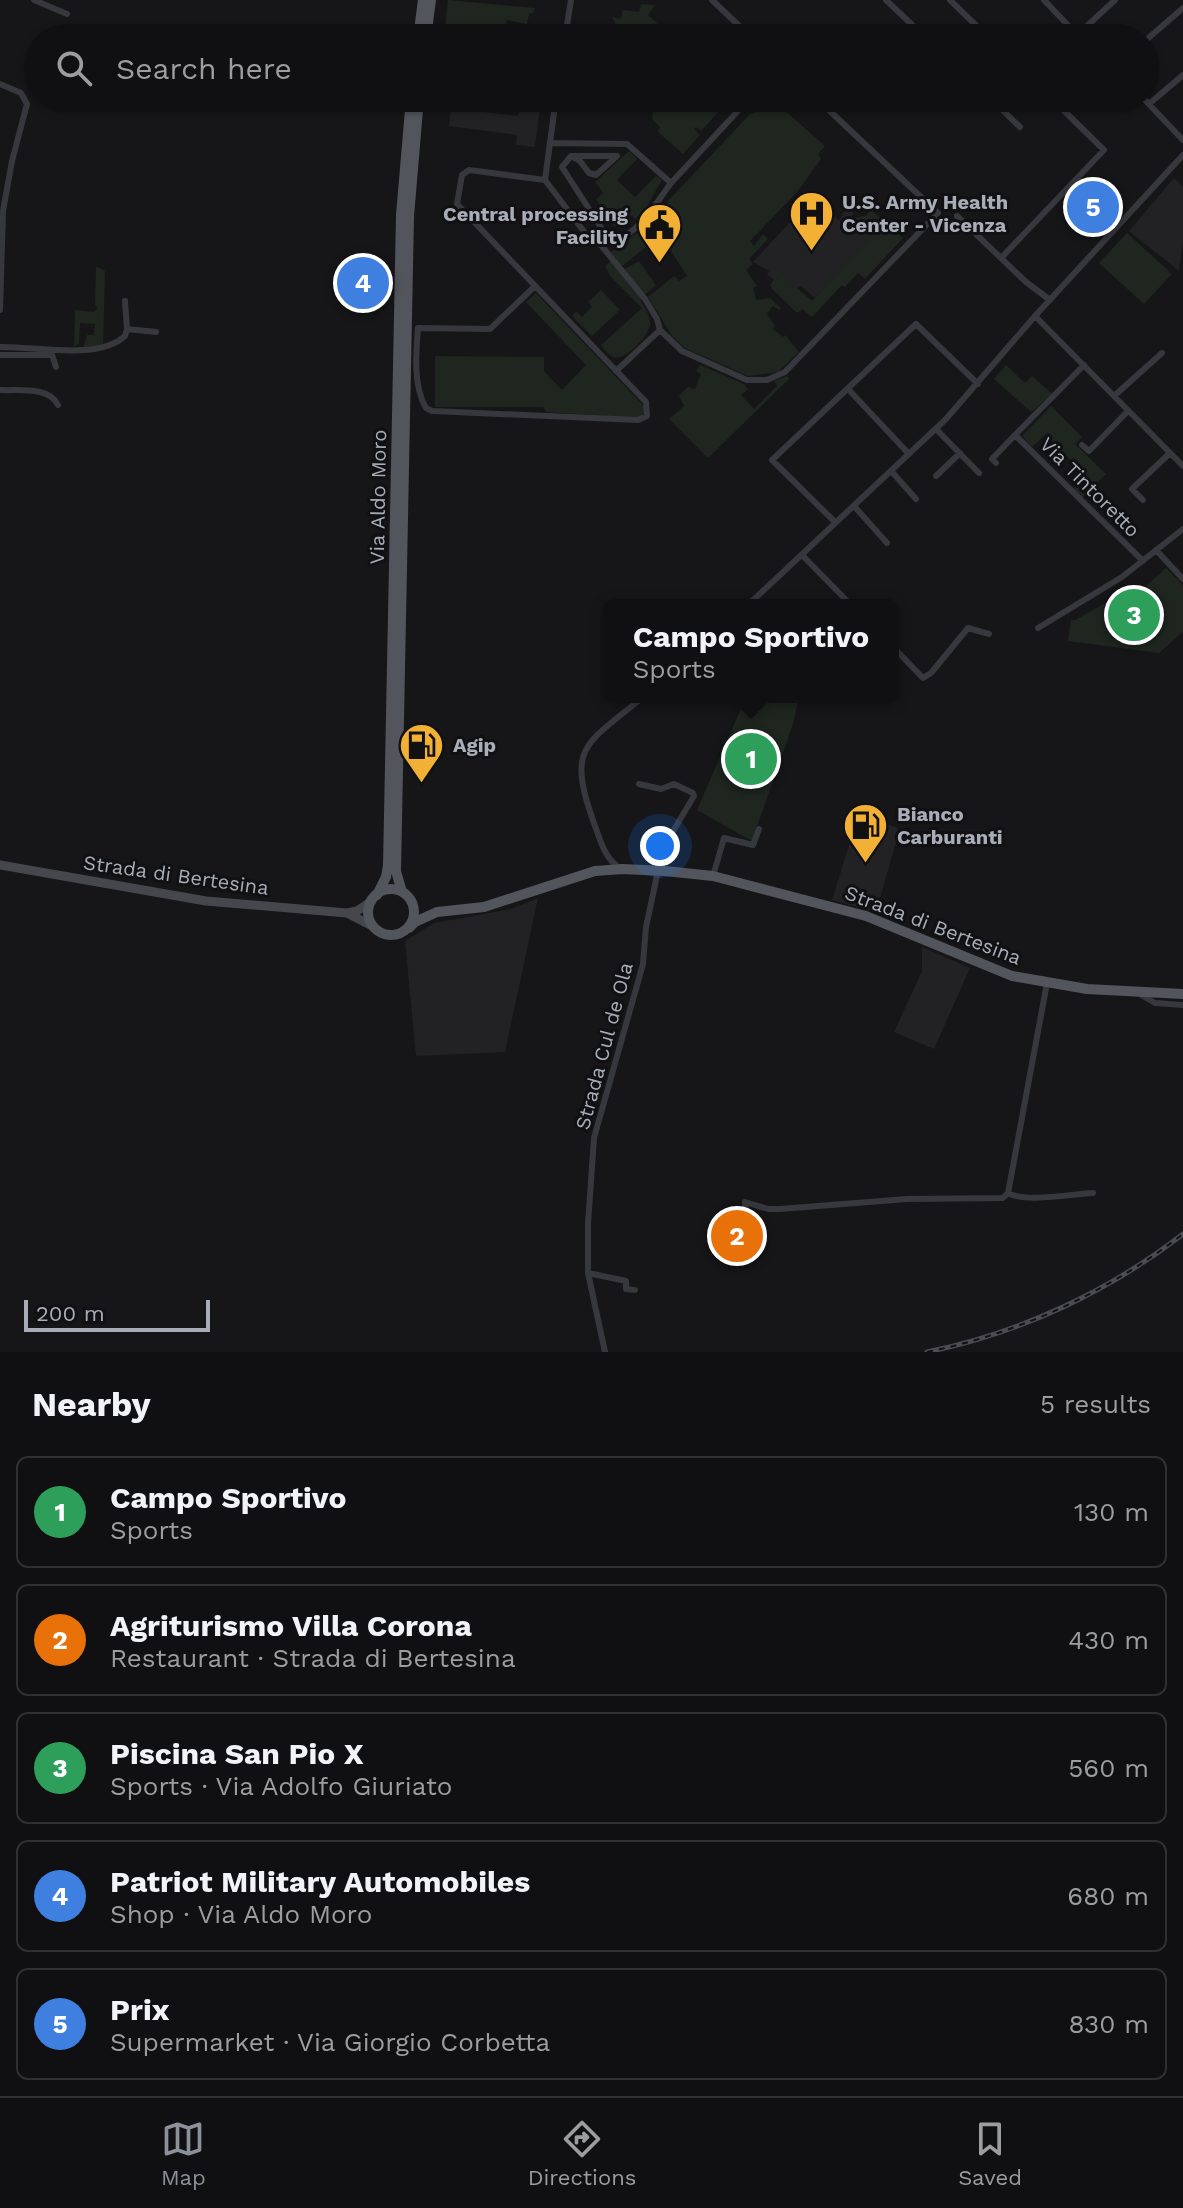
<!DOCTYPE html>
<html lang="en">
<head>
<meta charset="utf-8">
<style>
  :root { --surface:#101012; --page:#19191b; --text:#f1f3f6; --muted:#9c9d9f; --line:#303032; --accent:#8c9099 }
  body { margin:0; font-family:"Work Sans",sans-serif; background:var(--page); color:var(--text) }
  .scale { position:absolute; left:24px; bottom:20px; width:186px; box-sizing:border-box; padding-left:8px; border:4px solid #a8adb8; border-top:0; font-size:22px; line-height:28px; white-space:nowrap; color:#a8adb8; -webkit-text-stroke:6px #111113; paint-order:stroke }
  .you { position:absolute; left:660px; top:846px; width:28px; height:28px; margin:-20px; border:6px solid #fff; border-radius:50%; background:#1a73e8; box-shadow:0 0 0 12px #1a73e833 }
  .badge { display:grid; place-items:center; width:52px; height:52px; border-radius:50%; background:var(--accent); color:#fff; font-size:26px; font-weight:700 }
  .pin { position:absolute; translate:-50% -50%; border:4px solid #fff; box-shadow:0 2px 8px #0006 }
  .popup { position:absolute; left:603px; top:599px; width:296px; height:104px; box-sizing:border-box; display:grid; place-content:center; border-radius:12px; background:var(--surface); filter:drop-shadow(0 2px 6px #0005); font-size:26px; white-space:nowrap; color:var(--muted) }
  .popup b { font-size:30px; color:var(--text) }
  .popup::after { content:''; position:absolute; left:50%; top:100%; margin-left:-16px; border:16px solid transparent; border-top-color:var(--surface) }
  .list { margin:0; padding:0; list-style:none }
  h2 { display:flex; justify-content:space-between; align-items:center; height:104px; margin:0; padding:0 32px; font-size:34px }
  h2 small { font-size:26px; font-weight:400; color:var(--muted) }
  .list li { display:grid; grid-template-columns:52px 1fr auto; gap:24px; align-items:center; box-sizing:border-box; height:112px; margin:0 16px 16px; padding:0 16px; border:2px solid var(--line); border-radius:12px }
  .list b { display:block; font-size:30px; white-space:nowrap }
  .list p { margin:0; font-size:26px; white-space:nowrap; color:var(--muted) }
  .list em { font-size:26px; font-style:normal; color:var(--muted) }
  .icon { flex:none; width:44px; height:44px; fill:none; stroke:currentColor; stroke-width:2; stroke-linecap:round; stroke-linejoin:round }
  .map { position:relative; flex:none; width:1183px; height:1352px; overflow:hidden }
  .search { position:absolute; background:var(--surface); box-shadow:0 2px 6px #0004; left:24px; right:24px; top:24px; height:88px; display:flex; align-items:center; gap:20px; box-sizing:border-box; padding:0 28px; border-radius:44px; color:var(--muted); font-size:30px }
  .sheet { height:744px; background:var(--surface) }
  nav { display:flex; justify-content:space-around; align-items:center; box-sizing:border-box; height:112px; border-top:2px solid var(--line); background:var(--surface); font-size:22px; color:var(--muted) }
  nav a { display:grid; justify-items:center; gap:4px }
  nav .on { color:var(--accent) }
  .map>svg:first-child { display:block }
  .built { fill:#222225 }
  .green { fill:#1e261f }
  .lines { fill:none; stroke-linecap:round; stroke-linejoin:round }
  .street { stroke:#37383d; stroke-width:6 }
  .secondary { stroke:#45474d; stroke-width:9 }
  .primary { stroke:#53555c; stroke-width:10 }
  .rail-casing { stroke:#4a4c52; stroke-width:5 }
  .rail { stroke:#111113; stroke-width:2; stroke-dasharray:6; stroke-linecap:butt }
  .labels { text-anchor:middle; stroke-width:6; stroke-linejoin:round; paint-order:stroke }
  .poi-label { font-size:20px; font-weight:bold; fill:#a8adb8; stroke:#111113; text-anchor:start }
  .street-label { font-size:20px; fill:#a8adb8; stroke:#111113 }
</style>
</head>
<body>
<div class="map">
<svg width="1183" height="1352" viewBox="0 0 1183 1352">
  <rect width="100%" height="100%" fill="#161618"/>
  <path class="built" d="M491,98h50l-6,49 -19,-2 1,-10 -68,-9 2,-18 67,8 1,-13z
    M1174,178l9,9v54l-4,30 -50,-40z
    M815,195l24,26 10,-19 7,3 -5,13 8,5 11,18 -55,57 -14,-12 -6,4 -17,-8 -11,-7 2,-4 -16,-9z
    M862,817l34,10 3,5 -23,80 -44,-12 18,-58 6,-3z
    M538,898l-33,154 -89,4 -11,-115 29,-18 77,-14z
    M922,947l48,21 -36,81 -40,-17 28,-61z"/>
  <path class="green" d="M448,0l87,8 -2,5 -4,1 -2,10 -20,-4 -3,13 -8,5 -28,-3 -1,3h-23z
    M641,4l14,1 -7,10 25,23h-22l1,-10 -4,-2 -31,1 -5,-10 9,2 2,-9 16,2z
    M719,98l7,6 -25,27 -5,-4 -2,2 6,6 -17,19 -25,-22 2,-5 -8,-8 2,-15 -36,-5z
    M773,100l52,46 -7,8 3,5 -23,32 -48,50 4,5 9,-12 5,5 -19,20 4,5 -7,6 11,16 -4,2 3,12 14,-2 11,10 -2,2 -6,-4 -6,8 8,12 -2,3 10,8 2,-2 14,17 -21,20 -30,4 -63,-28 -13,-12 -24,-39 26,-21 5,5 8,-5 -23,-36 -15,7 -7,-11 17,-19 10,-17 81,-86 15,-6z
    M629,151l8,8 -20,21 18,17 21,-21 6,4 -19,33 -8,6 -3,-4 -17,12 -19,-28 7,-6 -8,-11z
    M870,209l33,29 -38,41 -7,-6 -13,14 -3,-2 -30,32 -10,-8 -5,4 -25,-24 -2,-4 4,-6 3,2 6,-7 11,15 3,-1 15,13 57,-60 -14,-14 3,-4 -6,-4 15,-4z
    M637,233l10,13 -25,20 3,3 14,-8 17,24 -16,14c3,7 10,15 10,24 1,11 -23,35 -34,35 -7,-1 -11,-8 -15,-13l41,-37 -32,-32 -5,-10 10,-8 -4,-6z
    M1127,233l45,41 -28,30 -45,-41z
    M96,266l9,5 -2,76 -20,1 4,-13h7l1,-11 -15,-1 -1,21 -5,3 1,-37 19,2 3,-3 -2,-5z
    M601,290l19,20 -28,26 -20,-20 4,-5 6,6 10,-10 -4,-5z
    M536,293l109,114 -1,7 -5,4 -93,-6 -3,-5h-108v-51l109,1v14l18,19 24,-25 -60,-63z
    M700,365l44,19 4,5 -7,6 13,14 23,-23 -3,-5 14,-5 1,3 -81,79 -39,-39 15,-13 -5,-11 9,-8 7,2 6,-15 -5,-3z
    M1006,365l19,18 7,-7 20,18 -21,18 -37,-33z
    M1051,406l31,31 -7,7 31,30 -24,24 -10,-9 14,-14 -41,-40 -13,12 -10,-11z
    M1166,568l17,17v47l-24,21 -91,-12 3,-21h4l43,-24 8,8z
    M746,697h53l-6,27 -41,117 -55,-31z"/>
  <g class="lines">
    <path class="street" d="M34,0l33,14
      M712,0l40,38
      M886,0l40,38
      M950,0l39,38
      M1044,0l36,38
      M565,38l6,-38
      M1074,38l41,-38
      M1145,41l38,-33
      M0,84l21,9 6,11 -15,57 -9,50 -3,99
      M990,98l30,29
      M1143,98l40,42
      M1149,104l34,-29
      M550,143l77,1 44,39 79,-85
      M571,156h46l-21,19 -7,-2 -9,-12 -9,-5 -9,11 47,73c29,-2 46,-36 62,-57
      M545,180l11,-82
      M957,216l69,66 24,18
      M1001,258l103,-108 -53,-52
      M534,287l-44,42 -72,-1c-2,25 -5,58 8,80l6,3 206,9 9,-4 -1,-14 -189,-198 5,-29 7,-5 76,10 40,53 15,11 45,55 12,20 3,11 22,21 65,29h20l18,-8 153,-159 -122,-115
      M125,301l2,28
      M1035,316l148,150
      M0,347c35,-1 98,14 125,-11l2,-7 29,3
      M0,355h52l4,12
      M1084,365l-69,70 128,126
      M616,371l44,-41
      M848,389l61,65
      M0,390c19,1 49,-4 58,15
      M1114,396l48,-43
      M936,429l43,44
      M1082,445l7,6 39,-40
      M996,463l-4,-4 23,-24
      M892,472l24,27
      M936,476l24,-23
      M1143,500l-11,-11 38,-36
      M854,506l33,37
      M835,522l-63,-62 144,-136 62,60
      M1156,550l27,29
      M802,555l49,50
      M748,605l198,-186 89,-103 148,-161
      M1038,628l84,-51 61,-48
      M893,647l30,31 8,-5 37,-45 21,6
      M620,868c-15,-9 -19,-26 -25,-42 -29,-80 -11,-80 48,-129
      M713,876l11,-38 29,7 6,-16
      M1138,993l17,10 28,2
      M1008,1193l39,-210
      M747,1224l-2,-22 23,7h12l127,-10 96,-1 5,-5c17,10 63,1 85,0
      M588,1273l38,8v8l9,1
      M605,1352l-17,-79v-49l6,-86 49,-174 3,-37 13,-61 10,-28 25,-42 -1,-3 -19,-9 -13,5 -22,-5"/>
    <path class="secondary" d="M0,865l206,36 141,12 27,14
      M347,913l10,-2 15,-10"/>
    <path class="primary" d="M418,38l5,-38
      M426,38l5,-38
      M368 912a23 23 0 1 1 46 0a23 23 0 1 1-46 0Z
      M402,892l-6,-21 13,-655 10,-118
      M377,895l9,-18 2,-12 13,-650 10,-117
      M409,928l6,-6 22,-10 47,-5 111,-36 27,-2 43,2 48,5 153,40 146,60 75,13 96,5"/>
    <defs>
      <path id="rail" d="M927,1352c93,-19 181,-60 256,-118"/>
    </defs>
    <use href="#rail" class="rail-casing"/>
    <use href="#rail" class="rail"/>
  </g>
  <defs>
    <symbol id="hospital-pin" viewBox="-11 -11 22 30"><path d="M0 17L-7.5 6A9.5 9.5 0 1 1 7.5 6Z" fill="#f2b134" stroke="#111113"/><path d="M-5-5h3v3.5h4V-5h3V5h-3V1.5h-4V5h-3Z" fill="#111"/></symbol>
    <symbol id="civic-pin" viewBox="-11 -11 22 30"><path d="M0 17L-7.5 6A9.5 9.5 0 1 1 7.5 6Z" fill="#f2b134" stroke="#111113"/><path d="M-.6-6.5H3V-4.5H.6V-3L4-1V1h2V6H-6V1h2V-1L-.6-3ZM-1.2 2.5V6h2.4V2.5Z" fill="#111"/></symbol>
    <symbol id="fuel-pin" viewBox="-11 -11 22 30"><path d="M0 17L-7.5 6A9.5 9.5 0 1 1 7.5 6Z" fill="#f2b134" stroke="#111113"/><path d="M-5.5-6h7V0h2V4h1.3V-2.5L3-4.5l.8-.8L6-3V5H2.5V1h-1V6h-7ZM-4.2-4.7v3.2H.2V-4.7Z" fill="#111"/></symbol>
  </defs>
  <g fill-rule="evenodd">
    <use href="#hospital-pin" x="786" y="188" width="51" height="69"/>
    <use href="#civic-pin" x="634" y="200" width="51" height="69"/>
    <use href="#fuel-pin" x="396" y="720" width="51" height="69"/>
    <use href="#fuel-pin" x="840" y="800" width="51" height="69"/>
  </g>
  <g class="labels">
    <g class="poi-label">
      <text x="842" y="209">U.S. Army Health<tspan x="842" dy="23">Center - Vicenza</tspan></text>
      <text x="628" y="221" text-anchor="end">Central processing<tspan x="628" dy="23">Facility</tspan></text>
      <text x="453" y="752">Agip</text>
      <text x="897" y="821">Bianco<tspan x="897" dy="23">Carburanti</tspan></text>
    </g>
    <g class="street-label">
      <text transform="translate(1090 487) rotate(45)" y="7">Via Tintoretto</text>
      <text transform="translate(378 497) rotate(-89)" y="7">Via Aldo Moro</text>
      <text transform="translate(176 875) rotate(8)" y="7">Strada di Bertesina</text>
      <text transform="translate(933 925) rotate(21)" y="7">Strada di Bertesina</text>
      <text transform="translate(604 1046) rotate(-75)" y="7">Strada Cul de Ola</text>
    </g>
  </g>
</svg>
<div class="scale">200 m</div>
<div class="you"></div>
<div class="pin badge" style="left:751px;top:759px;background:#2e9e5b">1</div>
<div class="popup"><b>Campo Sportivo</b>Sports</div>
<div class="pin badge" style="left:737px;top:1236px;background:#e8710a">2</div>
<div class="pin badge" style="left:1134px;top:615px;background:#2e9e5b">3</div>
<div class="pin badge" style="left:363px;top:283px;background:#3f7fe0">4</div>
<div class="pin badge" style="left:1093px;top:207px;background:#3f7fe0">5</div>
<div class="search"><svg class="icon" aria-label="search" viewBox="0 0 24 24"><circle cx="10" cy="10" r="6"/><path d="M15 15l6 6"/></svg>Search here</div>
</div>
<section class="sheet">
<h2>Nearby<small>5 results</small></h2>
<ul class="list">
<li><span class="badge" style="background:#2e9e5b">1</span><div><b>Campo Sportivo</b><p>Sports</p></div><em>130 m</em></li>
<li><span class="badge" style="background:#e8710a">2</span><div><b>Agriturismo Villa Corona</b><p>Restaurant · Strada di Bertesina</p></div><em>430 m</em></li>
<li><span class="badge" style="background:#2e9e5b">3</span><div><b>Piscina San Pio X</b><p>Sports · Via Adolfo Giuriato</p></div><em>560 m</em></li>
<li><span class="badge" style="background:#3f7fe0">4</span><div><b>Patriot Military Automobiles</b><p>Shop · Via Aldo Moro</p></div><em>680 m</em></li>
<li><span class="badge" style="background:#3f7fe0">5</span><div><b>Prix</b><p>Supermarket · Via Giorgio Corbetta</p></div><em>830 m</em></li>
</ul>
</section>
<nav>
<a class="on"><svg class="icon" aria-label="map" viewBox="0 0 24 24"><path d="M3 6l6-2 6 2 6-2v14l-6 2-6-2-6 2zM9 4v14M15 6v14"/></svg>Map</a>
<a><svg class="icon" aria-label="directions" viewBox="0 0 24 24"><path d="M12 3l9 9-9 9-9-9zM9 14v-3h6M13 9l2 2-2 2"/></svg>Directions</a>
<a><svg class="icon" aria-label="saved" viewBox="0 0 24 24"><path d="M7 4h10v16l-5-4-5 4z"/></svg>Saved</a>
</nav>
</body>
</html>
